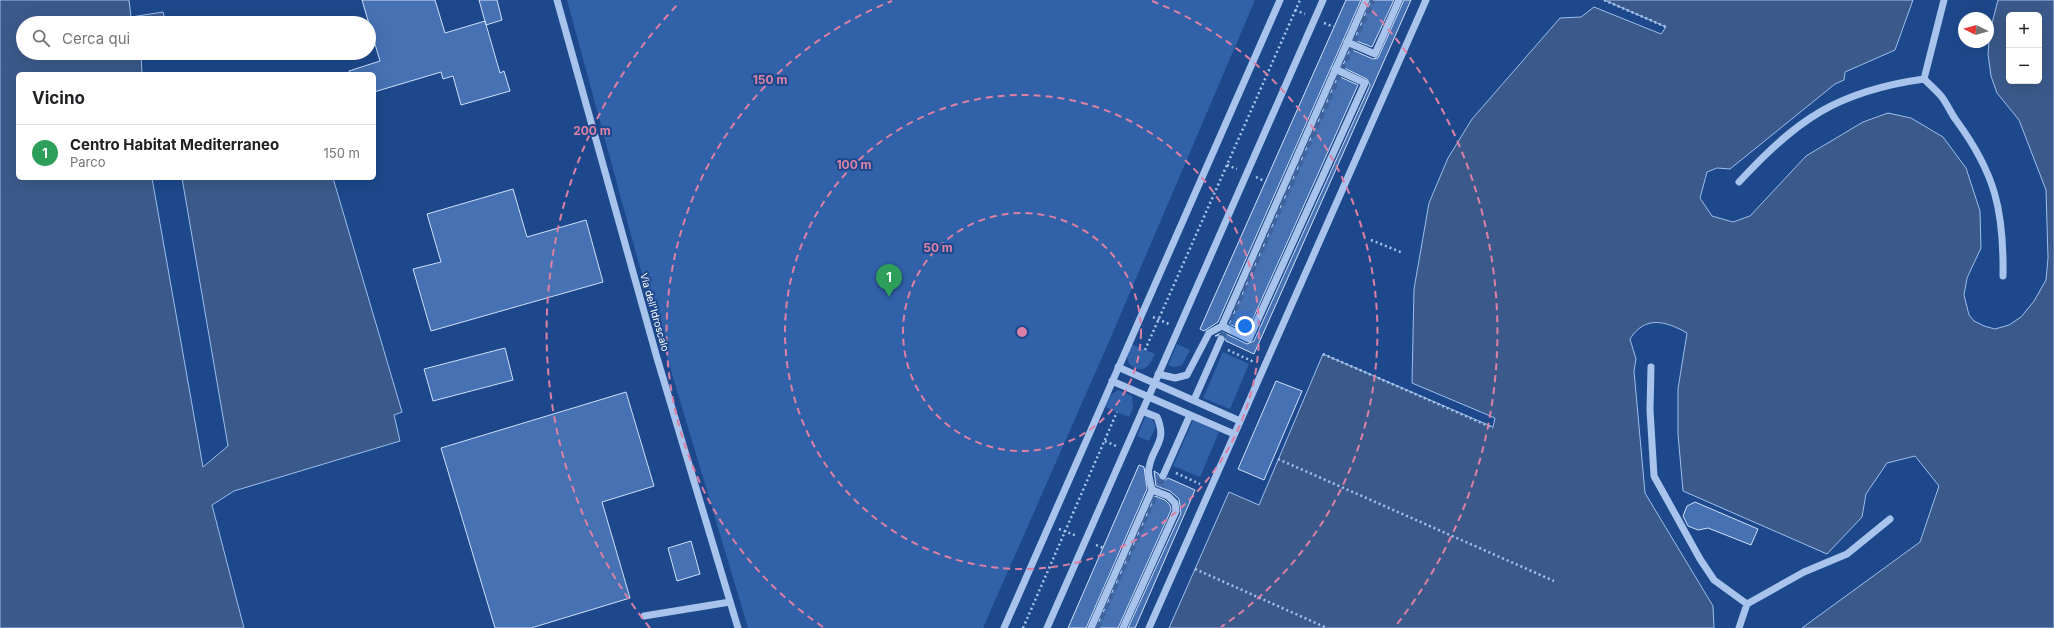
<!DOCTYPE html>
<html lang="it">
<head>
<meta charset="utf-8">
<style>
  :root { --surface:#fff; --page:#f6f6f6; --text:#202124; --muted:#757577; --line:#e0e0e0; --accent:#837343 }
  body { margin:0; font-family:Inter,sans-serif; background:var(--page); color:var(--text) }
  .controls { position:absolute; right:12px; top:12px; display:grid; overflow:hidden; border-radius:6px; box-shadow:0 4px 16px #0002 }
  .controls button { width:36px; height:36px; display:grid; place-items:center; padding:0; border:0; border-bottom:1px solid var(--line); background:var(--surface); color:var(--text); font:20px sans-serif }
  .compass { position:absolute; left:1958px; top:12px; width:36px; height:36px; border-radius:50%; background:var(--surface); box-shadow:0 4px 16px #0002; rotate:275deg }
  .you { position:absolute; left:1245px; top:326px; width:14px; height:14px; margin:-10px; border:3px solid #fff; border-radius:50%; background:#1a73e8; box-shadow:0 0 0 6px #1a73e833 }
  .badge { display:grid; place-items:center; width:26px; height:26px; border-radius:50%; background:var(--accent); color:#fff; font-size:13px; font-weight:700 }
  .pin { position:absolute; translate:-50% -33px; filter:drop-shadow(0 1px 2px #0008) }
  .pin::after { content:''; position:absolute; top:21px; width:14px; height:12px; background:inherit; clip-path:polygon(0 0,100% 0,50% 100%) }
  .list { margin:0; padding:0; list-style:none }
  h2 { display:flex; justify-content:space-between; align-items:center; height:52px; margin:0; padding:0 16px; font-size:17px }
  h2 small { font-size:13px; font-weight:400; color:var(--muted) }
  .list li { display:grid; grid-template-columns:26px 1fr auto; gap:12px; align-items:center; box-sizing:border-box; height:56px; padding:0 16px; border-top:1px solid var(--line) }
  .list b { display:block; font-size:15px; white-space:nowrap }
  .list p { margin:0; font-size:13px; white-space:nowrap; color:var(--muted) }
  .list em { font-size:13px; font-style:normal; color:var(--muted) }
  .icon { flex:none; width:22px; height:22px; fill:none; stroke:currentColor; stroke-width:2; stroke-linecap:round; stroke-linejoin:round }
  .map { position:relative; flex:none; width:2054px; height:628px; overflow:hidden }
  .search { position:absolute; background:var(--surface); box-shadow:0 4px 16px #0002; left:16px; top:16px; width:360px; height:44px; display:flex; align-items:center; gap:10px; box-sizing:border-box; padding:0 14px; border-radius:22px; color:var(--muted); font-size:15px }
  .panel { position:absolute; background:var(--surface); box-shadow:0 4px 16px #0002; left:16px; top:72px; width:360px; height:108px; border-radius:6px }
  .map>svg:first-child { display:block }
  .green { fill:#3161a9 }
  .water { fill:#3b5a8b; stroke:#9dbfee; fill-rule:evenodd }
  .building { fill:#4671b3; stroke:#cfe0f9 }
  .lines { fill:none; stroke-linecap:round; stroke-linejoin:round }
  .minor-tunnel { stroke:#3f639c; stroke-width:7; stroke-dasharray:7 3.5; stroke-linecap:butt }
  .path { stroke:#a9c4ec; stroke-width:2.5; stroke-dasharray:2 3; stroke-linecap:butt }
  .minor { stroke:#a9c4ec; stroke-width:7 }
  .ring { fill:none; stroke:#dd80a5; stroke-width:2; stroke-dasharray:7 5 }
  .labels { text-anchor:middle; stroke-width:4; stroke-linejoin:round; paint-order:stroke }
  .street-label { font-size:10px; fill:#fff; stroke:#1d488b }
  .centre { fill:#dd80a5; stroke:#1d488b; stroke-width:2 }
  .ring-label { font-size:12px; text-anchor:middle; font-weight:bold; fill:#dd80a5; stroke:#1d488b; stroke-width:4; stroke-linejoin:round; paint-order:stroke }
</style>
</head>
<body>
<div class="map">
<svg width="2054" height="628" viewBox="0 0 2054 628">
  <rect width="100%" height="100%" fill="#1d488b"/>
  <path class="green" d="M567,0h688l-144,337 -128,291h-235l-111,-371z
    M1131,344l24,10c-6,14 -13,20 -26,10l-2,-7z
    M1177,344l13,6 -8,15 -8,2 -6,-2z
    M1223,352l26,12 -19,45 -27,-11z
    M1118,390l14,6 1,12 -4,9 -24,-10 5,-11z
    M1146,415l6,4 4,7 -7,15 -12,-5z
    M1193,420l26,12 -19,45 -27,-11z"/>
  <path class="water" d="M0,0h129l2,17 32,-5 3,11h-143v30h118l1,21h-124v104h134l51,289 25,-21 -46,-268h151l69,234 -8,3 6,26 -166,50 -22,14 32,123h-244z
    M1604,0h309l-18,50 -50,22 -1,8 -9,4 -105,85 -13,-1 -10,4 -7,26 12,18 21,6 17,-6 56,-60 57,-34 25,-9 23,5 32,19 23,31 14,43 1,37 -14,30 -3,17 5,20 5,6 10,5 11,3 14,-4 12,-8 13,-16 12,-21 2,-22 -2,-68 -27,-70 -22,-27 -6,-17 -3,-22 2,-23 8,-31h56v628h-252l118,-86 19,-56 -24,-30 -28,7 -21,31 -4,23 -35,37 -144,-63 -5,-57v-45l9,-56c-21,-12 -42,-18 -57,6l6,20 -2,12 11,122 68,113 1,22h-545l60,-136 30,13 64,-151 170,73 2,-9 -83,-35 2,-94 15,-86 19,-45 24,-39 88,-101 21,-1 13,-10 67,27 5,-7zM2009,15h30v66h-30z"/>
  <path class="building" d="M362,0h73l10,33 40,-12 15,52 4,-2 6,20 -49,14 -8,-29 -10,3 -2,-7 -67,20v-18h-25v-3l31,-10z
    M479,0h18l5,20 -16,5z
    M1346,0h15l-143,322 -14,9 -4,-2z
    M1371,0h23l-22,47 -18,-7z
    M1404,0h7l-157,354 -28,-13 -3,-6 -8,1 7,-4 25,12 7,-3 116,-256 -3,-6 -25,-12 8,-18 23,10 5,-1z
    M1338,76l20,9 -111,247 -18,-8z
    M513,189l14,48 59,-17 17,62 -172,49 -18,-62 28,-7 -14,-48z
    M505,348l8,32 -80,21 -9,-32z
    M1276,381l26,10 -38,89 -26,-11z
    M626,392l28,94 -52,16 28,96 -99,30h-36l-54,-180z
    M1139,465l5,2 3,22 -61,139h-18z
    M1154,471l5,3 2,6 3,1 4,-3 27,12 -60,138h-7l53,-115 -2,-14 -9,-8 -14,-5z
    M1155,496l10,4 5,5 1,5 -53,118h-22z
    M1695,502l63,27 -7,16 -43,-17 -10,2 -10,-4 -5,-10 4,-10z
    M691,541l9,33 -23,7 -9,-33z"/>
  <g class="lines">
    <path class="minor-tunnel" d="M1221,339l151,-339
      M1096,628l67,-152"/>
    <path class="path" d="M1604,0l62,27
      M1295,10l10,4
      M1324,23l10,4
      M1227,165l10,4
      M1256,177l10,5
      M1371,240l32,13
      M1153,317l16,7
      M1145,350l155,-350
      M1228,350l26,12
      M1323,354l170,74
      M1105,441l11,5
      M1278,459l276,122
      M1176,473l24,11
      M1059,529l18,7
      M1096,545l7,3
      M1195,569l132,59
      M1023,628l94,-216"/>
    <path class="minor" d="M557,0l100,358 81,270
      M1347,42l28,12 24,-54
      M1924,79l20,-79
      M1739,182c58,-63 99,-91 185,-103 6,6 12,11 17,17 6,7 9,16 15,24 39,53 48,90 47,156
      M1222,326l27,13 116,-256 -30,-14
      M1118,367l122,54
      M1651,367l-1,43 4,66 46,83 14,21 33,24 57,-32 43,-18 43,-35
      M1158,374l17,4 12,-3 22,-42 13,-7 144,-326
      M1112,381l122,53
      M1194,400l27,-61
      M1163,476l27,-61
      M644,616l86,-14
      M1004,628l276,-628
      M1047,628l276,-628
      M1091,628l61,-138c-1,-6 -5,-16 -3,-22 3,-21 19,-26 8,-51l-15,-6
      M1123,628l53,-117 -1,-8 -7,-7 -16,-6
      M1149,628l277,-628
      M1739,628l8,-24"/>
  </g>
  <g class="ring">
    <circle cx="1022" cy="332" r="119"/>
    <circle cx="1022" cy="332" r="237"/>
    <path d="M823 627A356 356 0 0 1 892 1M1152 1A356 356 0 0 1 1221 627"/>
    <path d="M650 628A475 475 0 0 1 680 2M1364 2A475 475 0 0 1 1394 628"/>
  </g>
  <g class="labels">
    <g class="street-label">
      <text transform="translate(655 312) rotate(74)" y="4">Via dell'Idroscalo</text>
    </g>
  </g>
  <circle cx="1022" cy="332" r="6" class="centre"/>
  <g class="ring-label">
    <text x="770" y="84">150 m</text>
    <text x="592" y="135">200 m</text>
    <text x="854" y="169">100 m</text>
    <text x="938" y="252">50 m</text>
  </g>
</svg>
<div class="controls">
<button>+</button>
<button>−</button>
</div>
<svg class="compass" viewBox="-18 -18 36 36"><path d="M0-13l5 13h-10z" fill="#e53935"/><path d="M0 13l5-13h-10z" fill="#757577"/></svg>
<div class="you"></div>
<div class="pin badge" style="left:889px;top:297px;background:#2e9e5b">1</div>
<div class="search"><svg class="icon" aria-label="search" viewBox="0 0 24 24"><circle cx="10" cy="10" r="6"/><path d="M15 15l6 6"/></svg>Cerca qui</div>
<section class="panel">
<h2>Vicino<small></small></h2>
<ul class="list">
<li><span class="badge" style="background:#2e9e5b">1</span><div><b>Centro Habitat Mediterraneo</b><p>Parco</p></div><em>150 m</em></li>
</ul>
</section>
</div>
</body>
</html>
